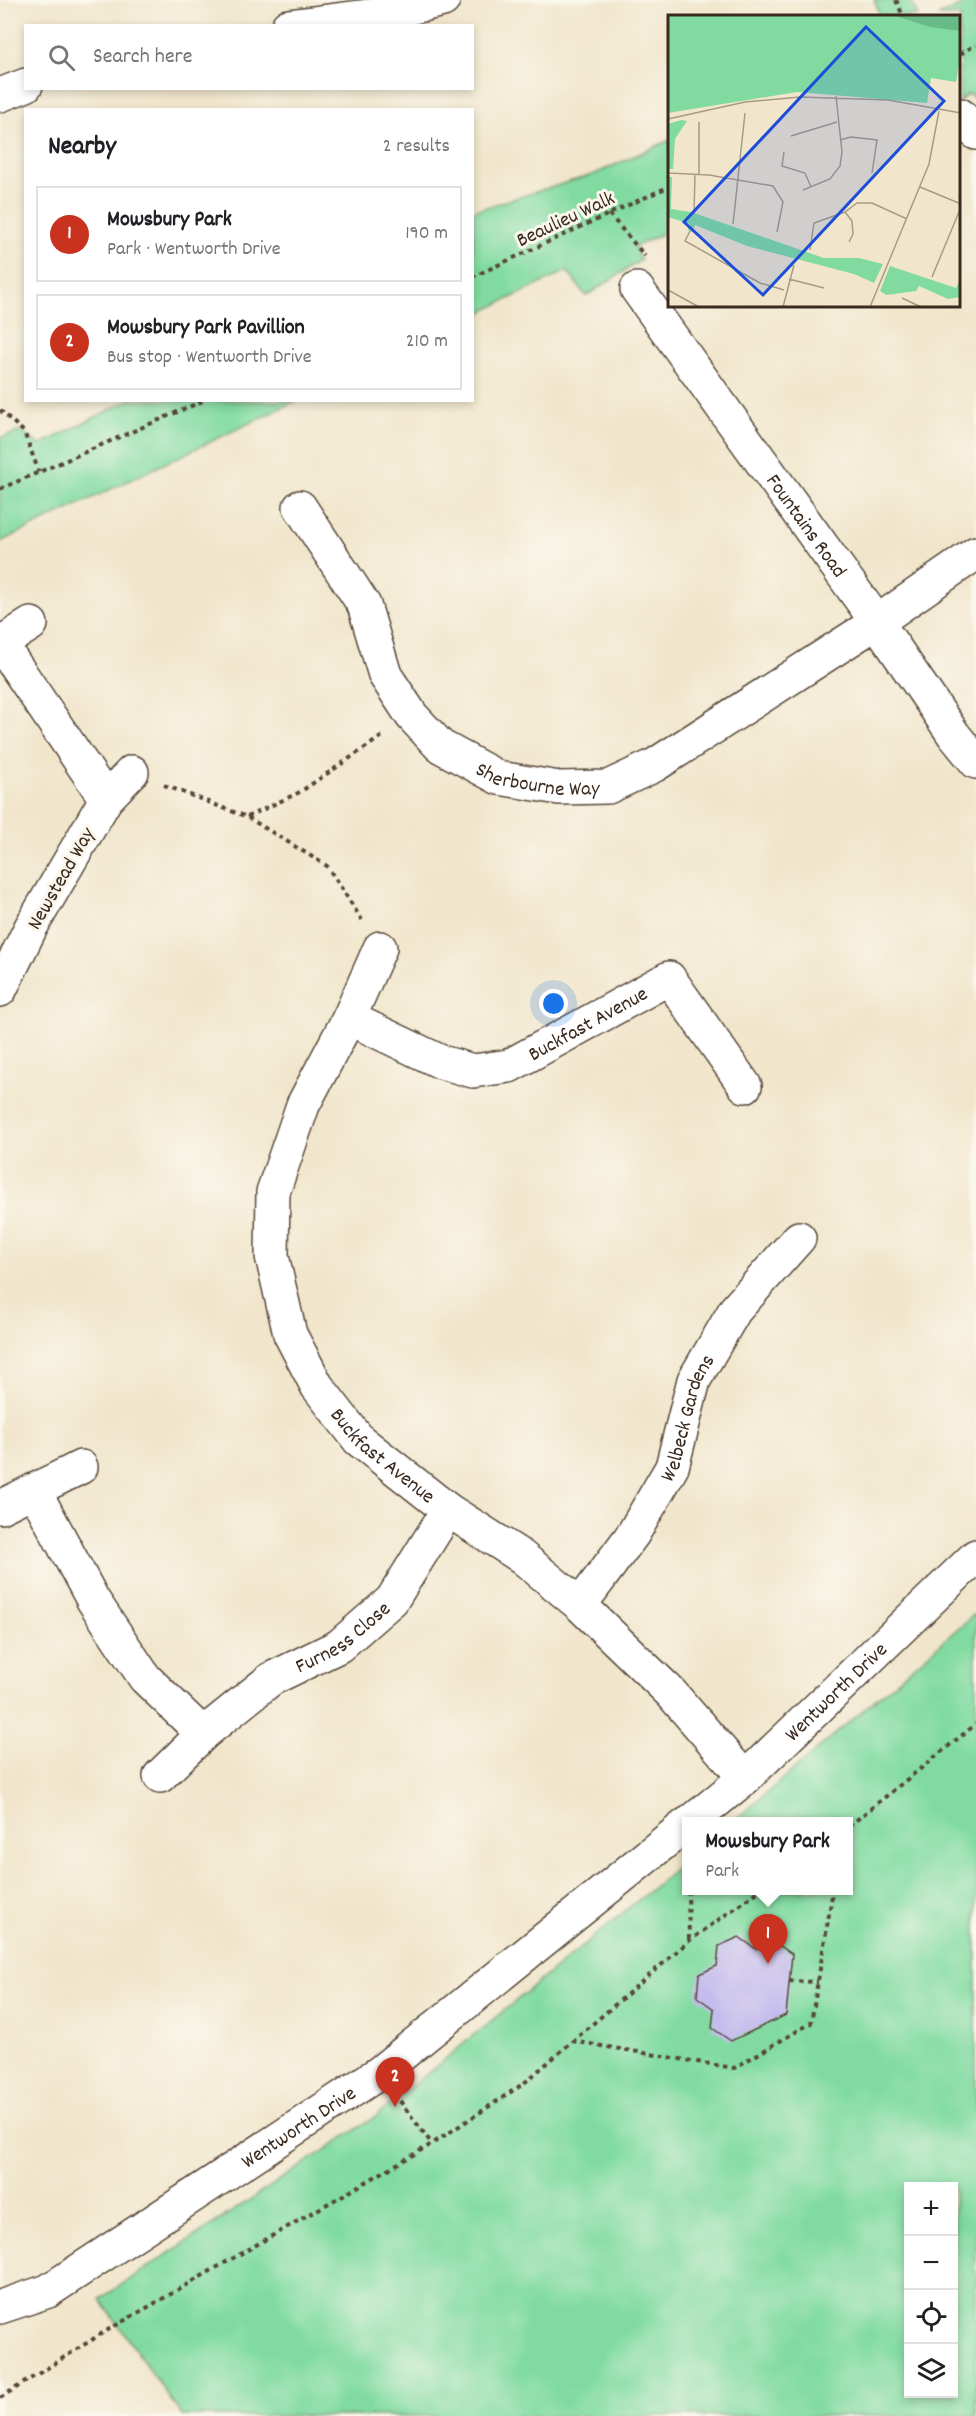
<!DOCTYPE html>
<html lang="en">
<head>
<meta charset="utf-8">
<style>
  :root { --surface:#fff; --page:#f2f2f2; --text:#202124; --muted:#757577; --line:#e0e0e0; --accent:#c8321e }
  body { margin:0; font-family:Dekko,sans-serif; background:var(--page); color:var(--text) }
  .controls { position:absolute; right:18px; bottom:18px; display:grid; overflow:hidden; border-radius:0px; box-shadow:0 3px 9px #0003 }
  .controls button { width:54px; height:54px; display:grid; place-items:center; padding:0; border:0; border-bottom:2px solid var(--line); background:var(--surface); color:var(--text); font:30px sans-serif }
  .you { position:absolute; left:554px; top:1004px; width:21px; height:21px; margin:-15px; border:4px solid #fff; border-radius:50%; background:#1a73e8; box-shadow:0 0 0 9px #1a73e833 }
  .badge { display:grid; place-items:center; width:39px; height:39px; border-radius:50%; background:var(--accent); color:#fff; font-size:20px; font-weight:700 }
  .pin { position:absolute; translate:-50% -50px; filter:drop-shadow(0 2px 3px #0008) }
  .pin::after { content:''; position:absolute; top:32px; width:21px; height:18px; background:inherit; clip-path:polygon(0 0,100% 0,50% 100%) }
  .popup { position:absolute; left:682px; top:1817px; width:171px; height:78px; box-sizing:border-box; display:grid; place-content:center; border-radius:0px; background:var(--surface); filter:drop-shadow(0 2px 4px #0005); font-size:20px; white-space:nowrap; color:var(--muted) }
  .popup b { font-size:22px; color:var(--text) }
  .popup::after { content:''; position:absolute; left:50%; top:100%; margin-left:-12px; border:12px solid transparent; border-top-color:var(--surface) }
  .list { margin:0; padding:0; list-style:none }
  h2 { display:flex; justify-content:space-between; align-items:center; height:78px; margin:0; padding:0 24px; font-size:26px }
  h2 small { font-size:20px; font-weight:400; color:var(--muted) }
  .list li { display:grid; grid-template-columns:39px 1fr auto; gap:18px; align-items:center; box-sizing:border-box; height:96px; margin:0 12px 12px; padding:0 12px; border:2px solid var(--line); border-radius:0px }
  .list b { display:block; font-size:22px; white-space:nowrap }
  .list p { margin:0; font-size:20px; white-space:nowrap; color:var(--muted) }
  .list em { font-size:20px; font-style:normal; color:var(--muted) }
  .icon { flex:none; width:33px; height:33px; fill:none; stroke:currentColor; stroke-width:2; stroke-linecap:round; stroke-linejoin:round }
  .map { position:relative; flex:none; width:976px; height:2416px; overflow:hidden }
  .search { position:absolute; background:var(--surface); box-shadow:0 3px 9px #0003; left:24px; top:24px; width:450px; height:66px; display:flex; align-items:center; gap:15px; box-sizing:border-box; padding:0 21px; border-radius:0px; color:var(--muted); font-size:22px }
  .panel { position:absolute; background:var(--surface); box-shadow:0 3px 9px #0003; left:24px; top:108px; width:450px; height:294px; border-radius:0px }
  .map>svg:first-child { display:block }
  .green { fill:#81dba1; stroke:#5e8260; stroke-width:1.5; fill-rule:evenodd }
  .building { fill:#c4bced }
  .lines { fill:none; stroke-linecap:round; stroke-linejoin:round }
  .minor-casing { stroke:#564638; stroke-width:36 }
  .path { stroke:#564638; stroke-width:4; stroke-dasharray:4.5 4.5; stroke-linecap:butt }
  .minor { stroke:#fff; stroke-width:33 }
  .labels { text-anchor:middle; stroke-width:6; stroke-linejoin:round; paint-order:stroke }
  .street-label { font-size:21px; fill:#3b2a1e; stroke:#fbf7ec }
  .inset-road { fill:none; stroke:#a89b86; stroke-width:1.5 }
  .view { fill:#1d4ed8; fill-opacity:0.15; stroke:#1d4ed8; stroke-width:3 }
  .inset-edge { fill:none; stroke:#3b2a1e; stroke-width:3 }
</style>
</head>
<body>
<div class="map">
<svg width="976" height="2416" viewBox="0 0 976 2416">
  <rect width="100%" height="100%" fill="#fbf7ec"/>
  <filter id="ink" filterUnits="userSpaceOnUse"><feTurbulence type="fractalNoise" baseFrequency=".0167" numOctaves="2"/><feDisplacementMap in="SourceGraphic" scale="12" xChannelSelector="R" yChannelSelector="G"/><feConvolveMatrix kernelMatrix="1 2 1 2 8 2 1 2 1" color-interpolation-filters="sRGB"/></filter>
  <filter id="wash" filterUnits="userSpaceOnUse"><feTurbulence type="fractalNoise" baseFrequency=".008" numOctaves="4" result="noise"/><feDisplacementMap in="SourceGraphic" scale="24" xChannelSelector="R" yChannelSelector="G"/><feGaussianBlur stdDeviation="1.35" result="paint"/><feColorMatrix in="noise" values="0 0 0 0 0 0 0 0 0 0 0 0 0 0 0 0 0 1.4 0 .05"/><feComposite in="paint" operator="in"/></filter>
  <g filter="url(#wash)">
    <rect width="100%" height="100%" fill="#f1e6cc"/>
    <path class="green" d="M874,0h37l7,16h-38z
      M973,0h3v99l-8,-5 -8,7v-85h-22z
      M670,140v90l-36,17 7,13 -55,36 -19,-25 -94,45v-105l122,-37z
      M129,400l167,1 -296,141v-104l21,-7 19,14z
      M976,1613v803h-794l-82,-117 272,-180 315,-259v30h162v-68l-115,-1zM908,2186h46v208h-46z"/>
    <g id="blocks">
      <path class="building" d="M739,1937l17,12 17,-8 19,13 -6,61 -55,26 -19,-13 2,-19 -17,-12 2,-23 18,-8 2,-20z"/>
    </g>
  </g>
  <g filter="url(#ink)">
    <use href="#blocks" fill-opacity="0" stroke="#564638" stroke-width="1.5"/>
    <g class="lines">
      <defs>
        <g id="minor">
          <path d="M288,26l96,-12 59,-14"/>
          <path d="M0,95l26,-10"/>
          <path d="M960,115l16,18"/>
          <path id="s1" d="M637,289l240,333 77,113 22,27"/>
          <path id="s2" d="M300,507l64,98 21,70 27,41 28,30 59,32 60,10 49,-1 47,-22 222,-143 99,-69"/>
          <path d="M0,643l106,156 -75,128 -31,63"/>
          <path d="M1,643l30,-19"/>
          <path d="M106,799l26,-27"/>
          <path id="s3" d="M380,948l-31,70 -46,87 -30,87 -1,64 18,78 27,52 42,54 89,70 74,47 58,48 91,88 74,85"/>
          <path id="s4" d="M349,1018l92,44 32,9 36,-5 160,-88 76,108"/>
          <path id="s5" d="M34,1490l59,110 52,78 58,56 68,-55 68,-33 53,-46 56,-90"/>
          <path d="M0,1507l81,-40"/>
          <path id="s6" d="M580,1605l53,-71 39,-67 22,-87 41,-70 64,-72"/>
          <path d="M160,1776l43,-42"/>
          <path id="s7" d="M691,1822l54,-44 231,-222"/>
          <path id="s8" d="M0,2307l48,-16 331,-218 308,-249"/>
        </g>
      </defs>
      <use href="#minor" class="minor-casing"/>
      <path class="path" d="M896,0l7,16
        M960,54l16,-9
        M609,214l36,42
        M472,277l198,-91
        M0,410l24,22 15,40
        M0,489l205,-89
        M164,785l83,32 80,49 35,54
        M247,817l53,-25 84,-57
        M849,1826l127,-102
        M688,1890l1,50
        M789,1981l29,1
        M572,2041l162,27 77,-45 22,-133
        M400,2101l32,43
        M0,2398l101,-64 331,-190 91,-60 166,-143 71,-51"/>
      <use href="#minor" class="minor"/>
    </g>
  </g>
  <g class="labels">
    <g class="street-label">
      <text transform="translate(565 218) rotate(-25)" y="7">Beaulieu Walk</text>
      <text dy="7" stroke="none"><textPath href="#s1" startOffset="291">Fountains Road</textPath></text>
      <text dy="7" stroke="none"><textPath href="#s2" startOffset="386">Sherbourne Way</textPath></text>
      <text transform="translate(60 878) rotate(-60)" y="7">Newstead Way</text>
      <text dy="7" stroke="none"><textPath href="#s4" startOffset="261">Buckfast Avenue</textPath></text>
      <text dy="7" stroke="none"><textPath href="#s6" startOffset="218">Welbeck Gardens</textPath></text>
      <text dy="7" stroke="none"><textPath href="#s3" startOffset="566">Buckfast Avenue</textPath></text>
      <text dy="7" stroke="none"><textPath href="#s5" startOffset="470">Furness Close</textPath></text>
      <text dy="7" stroke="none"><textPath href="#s7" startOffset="195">Wentworth Drive</textPath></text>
      <text dy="7" stroke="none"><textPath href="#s8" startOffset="350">Wentworth Drive</textPath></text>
    </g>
  </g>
  <g transform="translate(668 15)">
    <rect width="292" height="292" fill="#f1e6cc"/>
    <path d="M0,0h225l67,16v29l-4,22 -25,-4 -4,25 -130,-11 -129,21zM13,105l6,1 -12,18 -2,30h-5v-45zM0,162h4l-1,32 20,3 133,46h35l24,6 -9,19 -20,-9 -107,-28 -52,-21 -3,7 -4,-2 2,-6 -22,-7zM222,251l66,22 4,-8v17l-12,2 -29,-13 -3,5 -30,4 -6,-4z" fill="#81dba1"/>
    <path d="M225,0h67v16l-30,-4z" fill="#68bb87"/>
    <path class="inset-road" d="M0,104l77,-17 55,-5 88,3 73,13M123,121l46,-14M172,125l11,-3 26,3 -5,33M116,137l-2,14 23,7 6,14M0,158l41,2 64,11 10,16 -6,30M31,159v-52M252,172l41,17M135,175l27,-11 10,-13 2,-14 -6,-56M177,197l7,9 1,13 -4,8M26,199l1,-40M65,209l12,-111M22,216l-5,10 75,42 24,7M142,235l4,-27 31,-11 12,-9h15l35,16M264,262l29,-70M121,264l35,9M0,275l31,17M234,283l19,9M115,292l11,-42M202,292l59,-143 10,-53"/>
    <path class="view" d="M198,12l78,74 -181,194 -79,-73z"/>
    <rect width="292" height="292" class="inset-edge"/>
  </g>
</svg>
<div class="controls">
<button>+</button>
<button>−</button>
<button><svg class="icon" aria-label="locate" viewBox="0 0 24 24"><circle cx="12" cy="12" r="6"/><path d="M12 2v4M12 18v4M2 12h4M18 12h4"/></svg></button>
<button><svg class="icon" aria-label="layers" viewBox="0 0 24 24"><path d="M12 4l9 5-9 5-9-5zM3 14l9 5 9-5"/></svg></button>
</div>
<div class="you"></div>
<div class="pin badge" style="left:768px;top:1964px">1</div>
<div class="popup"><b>Mowsbury Park</b>Park</div>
<div class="pin badge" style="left:395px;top:2107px">2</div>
<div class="search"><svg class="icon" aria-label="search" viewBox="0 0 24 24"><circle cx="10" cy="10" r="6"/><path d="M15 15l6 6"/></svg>Search here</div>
<section class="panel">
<h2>Nearby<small>2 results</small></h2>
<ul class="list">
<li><span class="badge">1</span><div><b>Mowsbury Park</b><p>Park · Wentworth Drive</p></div><em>190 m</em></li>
<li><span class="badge">2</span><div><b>Mowsbury Park Pavillion</b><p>Bus stop · Wentworth Drive</p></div><em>210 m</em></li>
</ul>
</section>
</div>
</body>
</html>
